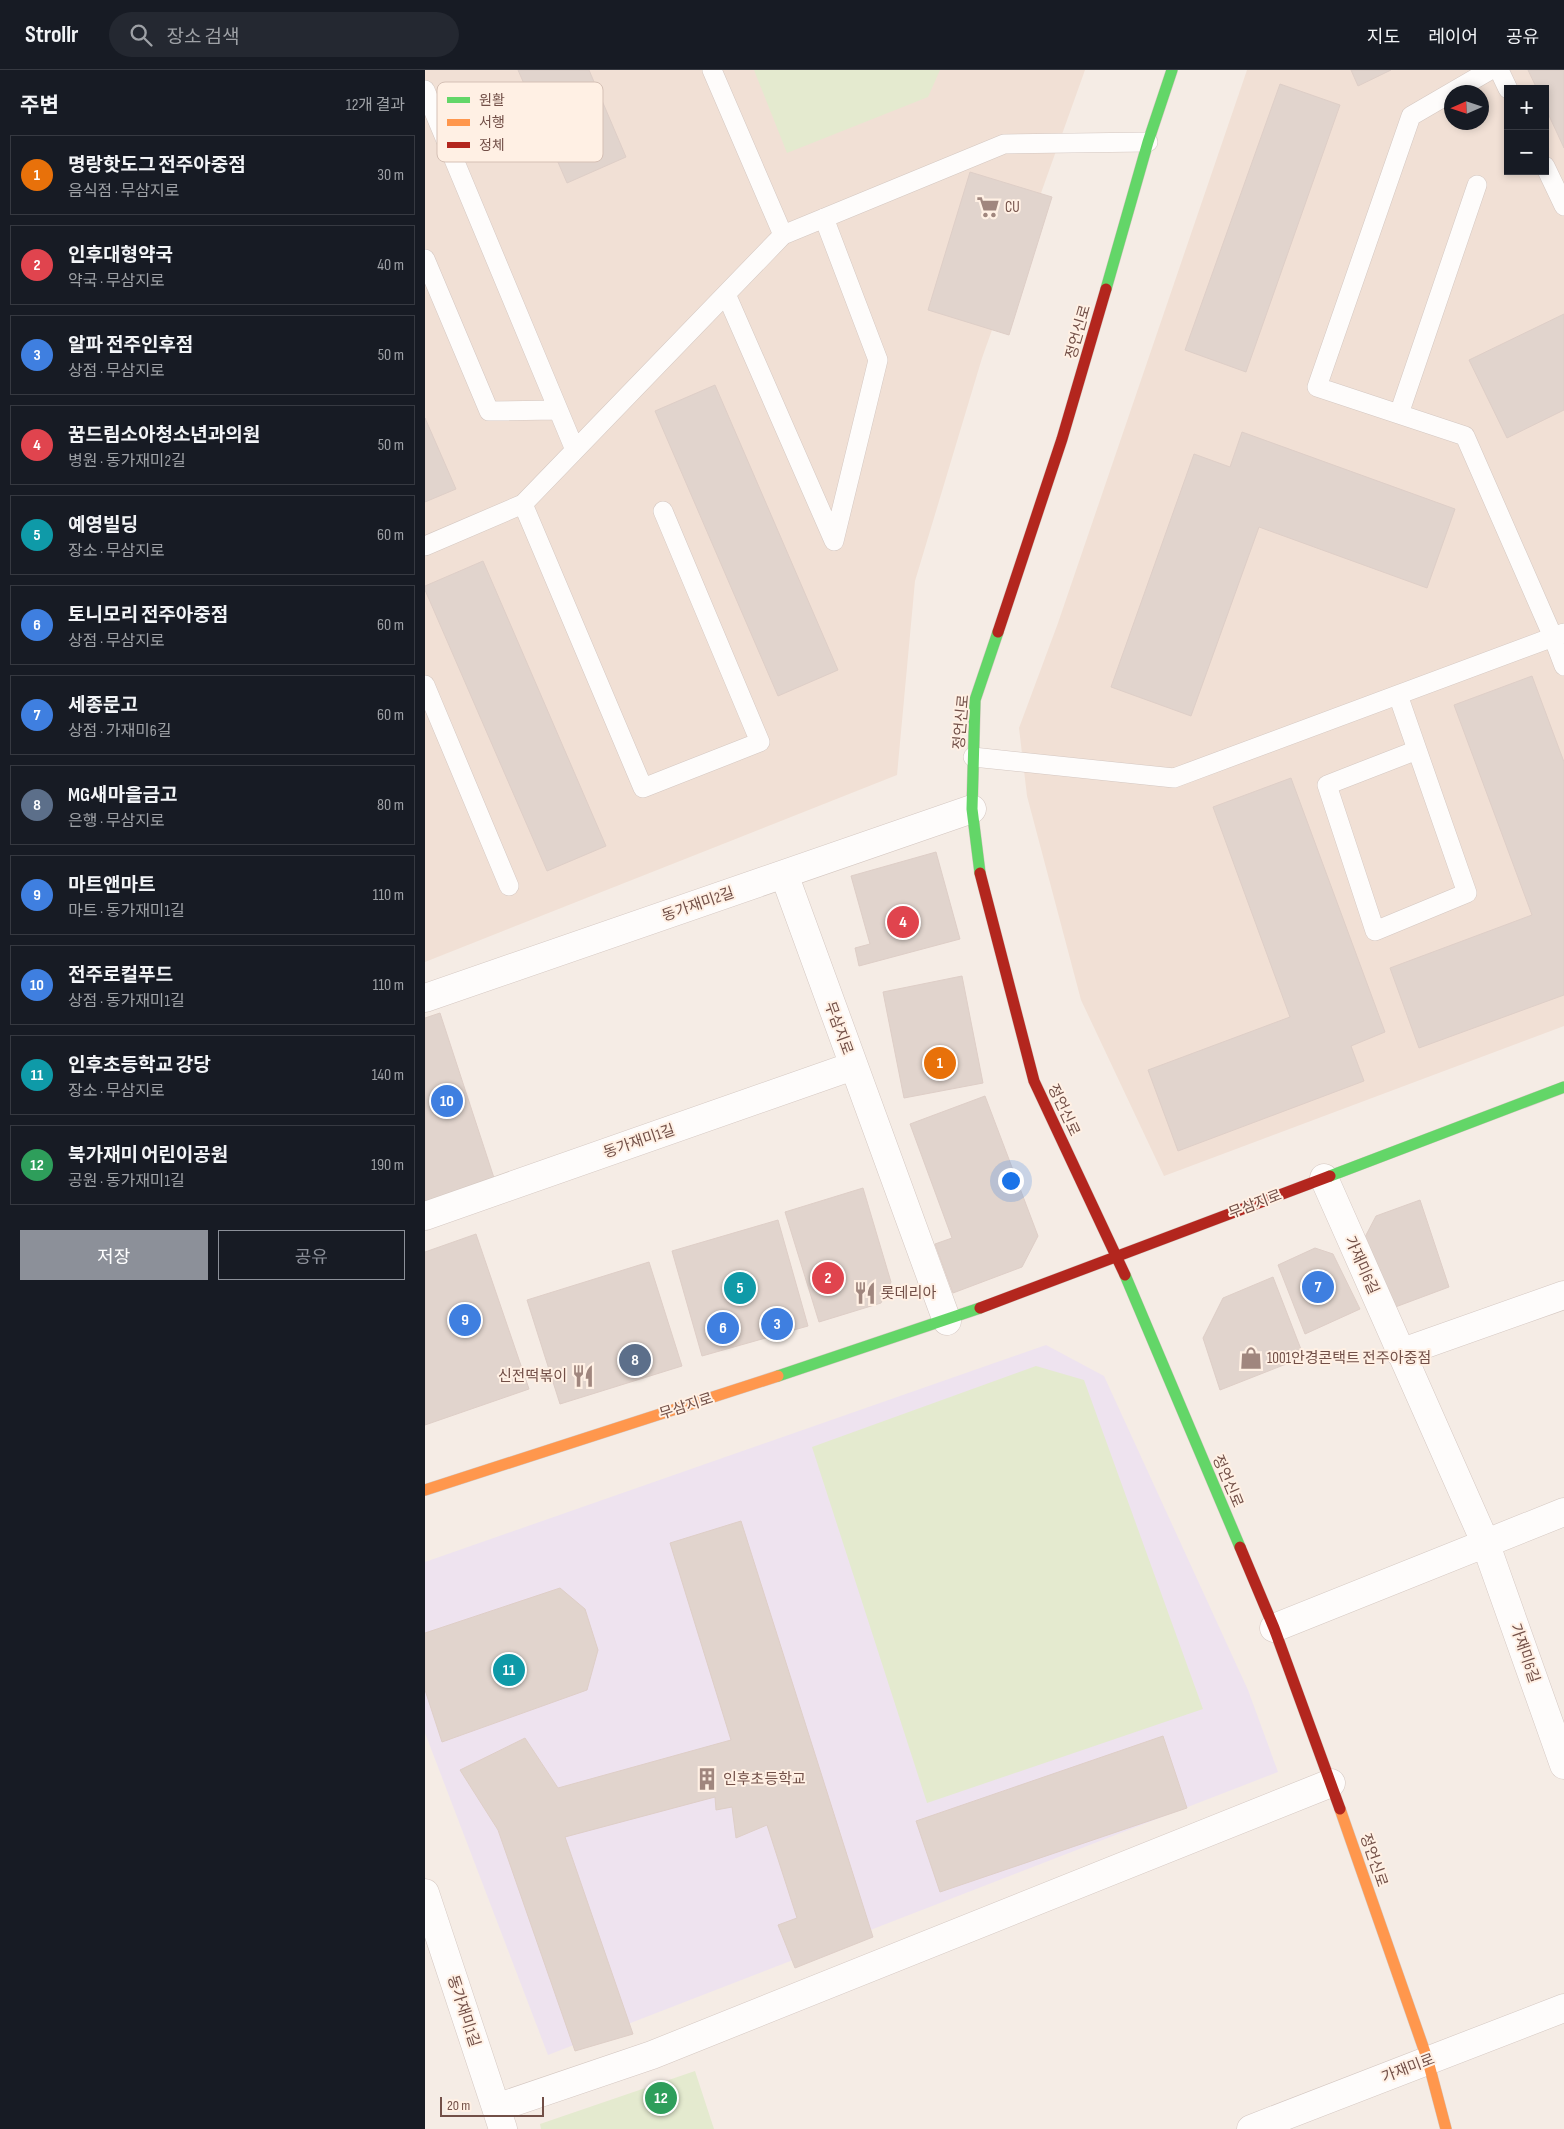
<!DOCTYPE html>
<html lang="ko">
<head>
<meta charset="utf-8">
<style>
  :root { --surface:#171b24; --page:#242831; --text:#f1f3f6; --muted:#9ea1a6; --line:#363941; --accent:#8c9099 }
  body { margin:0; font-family:"Sofia Sans Condensed","Noto Sans KR",sans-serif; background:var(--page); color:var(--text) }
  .controls { position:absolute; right:15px; top:15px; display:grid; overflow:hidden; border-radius:0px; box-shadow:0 2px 8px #0003 }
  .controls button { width:45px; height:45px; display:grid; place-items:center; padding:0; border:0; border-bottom:1px solid var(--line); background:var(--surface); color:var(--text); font:25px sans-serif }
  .compass { position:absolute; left:1019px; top:15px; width:45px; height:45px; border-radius:50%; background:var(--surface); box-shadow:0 2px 8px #0003; rotate:267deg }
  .scale { position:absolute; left:15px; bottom:12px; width:104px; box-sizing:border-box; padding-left:5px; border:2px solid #724f47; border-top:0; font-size:14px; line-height:18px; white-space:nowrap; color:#724f47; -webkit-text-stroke:4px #fff0e4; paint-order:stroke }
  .you { position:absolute; left:585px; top:1110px; width:18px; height:18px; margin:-12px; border:4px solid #fff; border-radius:50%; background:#1a73e8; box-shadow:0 0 0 8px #1a73e833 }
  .badge { display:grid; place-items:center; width:32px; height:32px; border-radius:50%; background:var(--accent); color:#fff; font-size:16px; font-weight:700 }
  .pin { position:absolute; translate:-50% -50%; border:2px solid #fff; box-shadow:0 1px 5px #0006 }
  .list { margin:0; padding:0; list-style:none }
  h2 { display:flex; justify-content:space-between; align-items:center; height:65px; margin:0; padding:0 20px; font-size:21px }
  h2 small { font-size:16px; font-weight:400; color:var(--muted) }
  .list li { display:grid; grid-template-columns:32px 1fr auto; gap:15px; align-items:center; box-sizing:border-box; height:80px; margin:0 10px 10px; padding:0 10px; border:1px solid var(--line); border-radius:0px }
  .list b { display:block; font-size:19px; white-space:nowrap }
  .list p { margin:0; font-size:16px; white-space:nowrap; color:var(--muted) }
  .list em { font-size:16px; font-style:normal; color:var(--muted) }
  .actions { display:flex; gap:10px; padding:15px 20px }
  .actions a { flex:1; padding:11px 0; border:1px solid var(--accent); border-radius:0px; text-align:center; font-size:18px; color:var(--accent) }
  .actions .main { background:var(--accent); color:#fff }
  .icon { flex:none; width:28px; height:28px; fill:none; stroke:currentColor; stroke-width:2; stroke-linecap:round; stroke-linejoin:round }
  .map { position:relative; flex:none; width:1139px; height:2059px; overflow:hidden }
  header { display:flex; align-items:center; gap:30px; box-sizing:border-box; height:70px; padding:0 25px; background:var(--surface); border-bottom:1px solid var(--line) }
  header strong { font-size:24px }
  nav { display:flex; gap:28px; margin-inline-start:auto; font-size:18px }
  .search { width:350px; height:45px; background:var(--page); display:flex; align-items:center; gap:12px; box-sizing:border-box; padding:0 18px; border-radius:28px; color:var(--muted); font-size:19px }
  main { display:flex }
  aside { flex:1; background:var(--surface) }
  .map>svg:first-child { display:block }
  .residential { fill:#f1e0d5; fill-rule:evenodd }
  .education { fill:#eee3ef }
  .green { fill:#e4eacf }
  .building { fill:#e1d4cd; stroke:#decec7 }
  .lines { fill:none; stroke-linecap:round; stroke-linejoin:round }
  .lane-casing { stroke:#d4c7c1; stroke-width:20 }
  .street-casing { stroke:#d4c7c1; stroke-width:29 }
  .fast-casing { stroke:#d5c8c2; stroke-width:12 }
  .slow-casing { stroke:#d5c8c2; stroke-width:12 }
  .jam-casing { stroke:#d5c8c2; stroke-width:12 }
  .lane { stroke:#fefcfb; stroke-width:19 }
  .street { stroke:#fefcfb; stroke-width:28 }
  .fast { stroke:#63d668; stroke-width:11 }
  .slow { stroke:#ff974d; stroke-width:11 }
  .jam { stroke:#b3261e; stroke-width:11 }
  .labels { text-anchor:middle; stroke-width:4; stroke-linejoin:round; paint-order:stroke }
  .poi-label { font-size:15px; fill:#724f47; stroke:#fff0e4; text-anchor:start }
  .street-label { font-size:15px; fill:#724f47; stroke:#fff0e4 }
  .key { fill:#fff0e4; stroke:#d5c0b5; stroke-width:1 }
  .key-label { font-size:14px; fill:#724f47 }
</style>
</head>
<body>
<header>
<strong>Strollr</strong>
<div class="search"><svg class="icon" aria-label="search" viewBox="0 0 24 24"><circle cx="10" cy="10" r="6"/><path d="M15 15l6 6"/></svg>장소 검색</div>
<nav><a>지도</a><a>레이어</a><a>공유</a></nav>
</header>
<main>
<aside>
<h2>주변<small>12개 결과</small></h2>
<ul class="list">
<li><span class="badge" style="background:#e8710a">1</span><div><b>명랑핫도그 전주아중점</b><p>음식점 · 무삼지로</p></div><em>30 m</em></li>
<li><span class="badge" style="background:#e0444e">2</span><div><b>인후대형약국</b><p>약국 · 무삼지로</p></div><em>40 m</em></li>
<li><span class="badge" style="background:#3f7fe0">3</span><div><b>알파 전주인후점</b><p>상점 · 무삼지로</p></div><em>50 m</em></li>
<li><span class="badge" style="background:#e0444e">4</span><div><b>꿈드림소아청소년과의원</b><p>병원 · 동가재미2길</p></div><em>50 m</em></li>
<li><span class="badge" style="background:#0f9aa8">5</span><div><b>예영빌딩</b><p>장소 · 무삼지로</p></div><em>60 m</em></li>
<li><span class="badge" style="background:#3f7fe0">6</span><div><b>토니모리 전주아중점</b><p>상점 · 무삼지로</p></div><em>60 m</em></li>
<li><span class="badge" style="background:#3f7fe0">7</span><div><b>세종문고</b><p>상점 · 가재미6길</p></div><em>60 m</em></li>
<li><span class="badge" style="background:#5c6f8a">8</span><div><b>MG새마을금고</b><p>은행 · 무삼지로</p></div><em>80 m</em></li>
<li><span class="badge" style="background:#3f7fe0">9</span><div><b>마트앤마트</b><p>마트 · 동가재미1길</p></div><em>110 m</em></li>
<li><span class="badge" style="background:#3f7fe0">10</span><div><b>전주로컬푸드</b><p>상점 · 동가재미1길</p></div><em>110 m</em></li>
<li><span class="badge" style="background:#0f9aa8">11</span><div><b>인후초등학교 강당</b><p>장소 · 무삼지로</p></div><em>140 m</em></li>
<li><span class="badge" style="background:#2e9e5b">12</span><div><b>북가재미 어린이공원</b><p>공원 · 동가재미1길</p></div><em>190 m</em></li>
</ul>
<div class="actions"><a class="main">저장</a><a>공유</a></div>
</aside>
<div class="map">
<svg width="1139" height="2059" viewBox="0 0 1139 2059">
  <rect width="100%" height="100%" fill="#f5ece5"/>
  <path class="residential" d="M0,0h660l-103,288 -67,223 -18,194 -472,187z
    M822,0h317v956l-400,150 -83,-176 -54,-204 -8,-68 39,-105zM1083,19h37v82h-37zM1026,22h30v30h-30z"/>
  <path class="education" d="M621,1275l58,31 144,314 30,82 -730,283 -123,-322v-171z"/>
  <path class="green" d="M329,0h186l-12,27 -141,56z
    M611,1296l48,14 119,329 -276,94 -115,-356z
    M270,2001l19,58h-173l-1,-5z"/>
  <path class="building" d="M93,0h71l37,87 -59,26z
    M926,0h40l-33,16z
    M1103,0h36v78l-19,-41v-18h-8z
    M855,14l60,21 -94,267 -61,-22z
    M545,102l82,25 -43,138 -81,-25z
    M1139,244v96l-57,28 -38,-78z
    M290,315l123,285 -60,26 -123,-285z
    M0,348l31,71 -31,13z
    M817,362l213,77 -28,79 -168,-61 -68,189 -80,-29 83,-233 36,13z
    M58,491l123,285 -59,25 -122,-281v-4z
    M1107,606l32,86v233l-145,53 -29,-80 142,-53 -78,-210z
    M866,708l94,254 -34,14 13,35 -186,70 -30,-81 142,-53 -77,-210z
    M511,782l24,87 -101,27 -4,-18 15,-4 -19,-68z
    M537,906l21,107 -79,15 -21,-106z
    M15,943l56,171 -71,24v-190z
    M560,1026l53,140 -16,31 -69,26 -18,-49 17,-6 -42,-114z
    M438,1118l28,94 -10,21 -62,19 -34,-110z
    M995,1130l29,87 -59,22 -26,-70 12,-23z
    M353,1150l30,106 -106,30 -30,-105z
    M51,1164l53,155 -104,36v-173z
    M890,1178l18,6 27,55 -55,25 -27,-69z
    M224,1192l33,104 -122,38 -33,-104z
    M848,1207l31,80 -84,33 -17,-52 20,-40z
    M316,1451l132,416 -78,31 -17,-43 19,-7 -30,-93 -31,13 -4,-31 -16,3 -1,-13 -150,40 68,197 -58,17 -77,-221 -38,-60 65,-32 33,50 173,-48 -61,-197z
    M135,1518l25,21 13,41 -11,40 -145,52 -17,-52v-57z
    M738,1666l24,72 -247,84 -24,-71z"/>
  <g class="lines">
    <defs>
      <path id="lane" d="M287,0l71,165 221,-91 144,-2
        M1065,0l-79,46 -94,271 148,49 88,201 11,29
        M1074,0l9,19
        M0,20l150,360
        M1120,96l19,40
        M0,189l64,152 69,-1
        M301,224l108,247 44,-181 -54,-142
        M974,344l78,-229
        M98,434l120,284 117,-46 -97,-231
        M0,476l98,-42 260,-269
        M0,615l84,201
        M973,625l69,198 -92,38 -48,-146 90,-35
        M548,687l201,21 390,-145"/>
      <path id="street" d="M359,804l163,447
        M0,928l547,-189
        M899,1108l161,364 79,223
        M0,1146l428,-150
        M975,1283l164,-58
        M849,1558l290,-116
        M0,1823l78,236
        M71,2038l156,-53 679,-272
        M826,2059l313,-121"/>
      <path id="fast" d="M681,219l42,-147 24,-72
        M555,803l-8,-64 3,-109 23,-68
        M905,1106l234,-89
        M700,1205l115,272
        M353,1306l202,-68"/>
      <path id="slow" d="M0,1420l353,-114
        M915,1739l88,252 18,68"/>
      <path id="jam" d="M573,562l64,-193 44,-150
        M555,803l54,208 91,194
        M555,1238l350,-132
        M815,1477l34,81 66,181"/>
    </defs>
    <use href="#lane" class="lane-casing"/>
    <use href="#street" class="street-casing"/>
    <use href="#fast" class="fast-casing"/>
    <use href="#slow" class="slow-casing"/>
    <use href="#jam" class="jam-casing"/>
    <use href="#lane" class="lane"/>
    <use href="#street" class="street"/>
    <use href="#fast" class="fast"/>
    <use href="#slow" class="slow"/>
    <use href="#jam" class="jam"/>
  </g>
  <defs>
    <symbol id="supermarket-bare" viewBox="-9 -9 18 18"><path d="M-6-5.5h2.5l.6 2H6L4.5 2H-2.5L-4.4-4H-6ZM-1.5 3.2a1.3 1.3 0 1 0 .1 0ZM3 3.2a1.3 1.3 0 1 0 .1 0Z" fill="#a0867e" stroke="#fff0e4" stroke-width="2.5" paint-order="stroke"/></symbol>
    <symbol id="restaurant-bare" viewBox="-9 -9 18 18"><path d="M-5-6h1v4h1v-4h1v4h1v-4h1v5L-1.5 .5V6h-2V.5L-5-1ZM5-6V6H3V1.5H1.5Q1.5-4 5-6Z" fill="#a0867e" stroke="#fff0e4" stroke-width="2.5" paint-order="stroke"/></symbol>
    <symbol id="shop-bare" viewBox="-9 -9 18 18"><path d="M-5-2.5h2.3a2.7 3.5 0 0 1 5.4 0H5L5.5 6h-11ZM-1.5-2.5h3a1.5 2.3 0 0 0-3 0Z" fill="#a0867e" stroke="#fff0e4" stroke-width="2.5" paint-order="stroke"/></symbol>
    <symbol id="building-bare" viewBox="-9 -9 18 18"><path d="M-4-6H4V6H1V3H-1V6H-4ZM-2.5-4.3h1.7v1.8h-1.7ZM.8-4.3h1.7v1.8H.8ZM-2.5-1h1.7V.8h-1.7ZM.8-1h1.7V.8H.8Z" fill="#a0867e" stroke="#fff0e4" stroke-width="2.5" paint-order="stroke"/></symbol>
  </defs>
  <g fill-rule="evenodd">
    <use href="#supermarket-bare" x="547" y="121" width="32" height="32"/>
    <use href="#restaurant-bare" x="424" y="1207" width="32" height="32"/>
    <use href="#shop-bare" x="810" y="1272" width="32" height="32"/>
    <use href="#restaurant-bare" x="142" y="1290" width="32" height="32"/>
    <use href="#building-bare" x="266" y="1693" width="32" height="32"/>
  </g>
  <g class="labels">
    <g class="poi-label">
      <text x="580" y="142">CU</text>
      <text x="456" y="1228">롯데리아</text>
      <text x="842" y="1293">1001안경콘택트 전주아중점</text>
      <text x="142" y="1311" text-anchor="end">신전떡볶이</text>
      <text x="298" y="1714">인후초등학교</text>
    </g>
    <g class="street-label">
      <text transform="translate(653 262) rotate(-74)" y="5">정언신로</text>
      <text transform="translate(536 652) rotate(-85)" y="5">정언신로</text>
      <text transform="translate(273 834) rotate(-19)" y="5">동가재미2길</text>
      <text transform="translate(414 958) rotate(70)" y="5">무삼지로</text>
      <text transform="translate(639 1040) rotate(65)" y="5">정언신로</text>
      <text transform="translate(214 1071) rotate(-19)" y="5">동가재미1길</text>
      <text transform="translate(830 1134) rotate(-21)" y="5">무삼지로</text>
      <text transform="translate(937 1195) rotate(66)" y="5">가재미6길</text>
      <text transform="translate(261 1336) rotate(-18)" y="5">무삼지로</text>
      <text transform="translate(803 1411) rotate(67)" y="5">정언신로</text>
      <text transform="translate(1100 1583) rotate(71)" y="5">가재미6길</text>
      <text transform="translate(949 1790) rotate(71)" y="5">정언신로</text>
      <text transform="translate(39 1941) rotate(72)" y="5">동가재미1길</text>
      <text transform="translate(983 1998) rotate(-21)" y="5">가재미로</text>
    </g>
  </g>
  <rect x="12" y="12" width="166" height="80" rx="8" class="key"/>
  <rect x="22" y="27" width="23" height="6" fill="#63d668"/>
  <rect x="22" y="49" width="23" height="7" fill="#ff974d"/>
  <rect x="22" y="72" width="23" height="6" fill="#b3261e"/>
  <g class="key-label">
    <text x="54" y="35">원활</text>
    <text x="54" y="57">서행</text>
    <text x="54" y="80">정체</text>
  </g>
</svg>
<div class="controls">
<button>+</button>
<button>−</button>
</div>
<svg class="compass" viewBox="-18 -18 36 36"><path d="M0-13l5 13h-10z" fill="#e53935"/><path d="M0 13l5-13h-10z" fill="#9ea1a6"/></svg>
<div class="scale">20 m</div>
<div class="you"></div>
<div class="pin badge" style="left:515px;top:993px;background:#e8710a">1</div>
<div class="pin badge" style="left:403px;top:1208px;background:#e0444e">2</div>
<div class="pin badge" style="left:352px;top:1254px;background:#3f7fe0">3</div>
<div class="pin badge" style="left:478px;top:852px;background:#e0444e">4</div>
<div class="pin badge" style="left:315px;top:1218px;background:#0f9aa8">5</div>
<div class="pin badge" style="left:298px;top:1258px;background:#3f7fe0">6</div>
<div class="pin badge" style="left:893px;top:1217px;background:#3f7fe0">7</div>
<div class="pin badge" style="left:210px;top:1290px;background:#5c6f8a">8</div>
<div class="pin badge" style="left:40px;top:1250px;background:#3f7fe0">9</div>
<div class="pin badge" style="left:22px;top:1031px;background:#3f7fe0">10</div>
<div class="pin badge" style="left:84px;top:1600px;background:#0f9aa8">11</div>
<div class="pin badge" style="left:236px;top:2028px;background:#2e9e5b">12</div>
</div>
</main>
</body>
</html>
